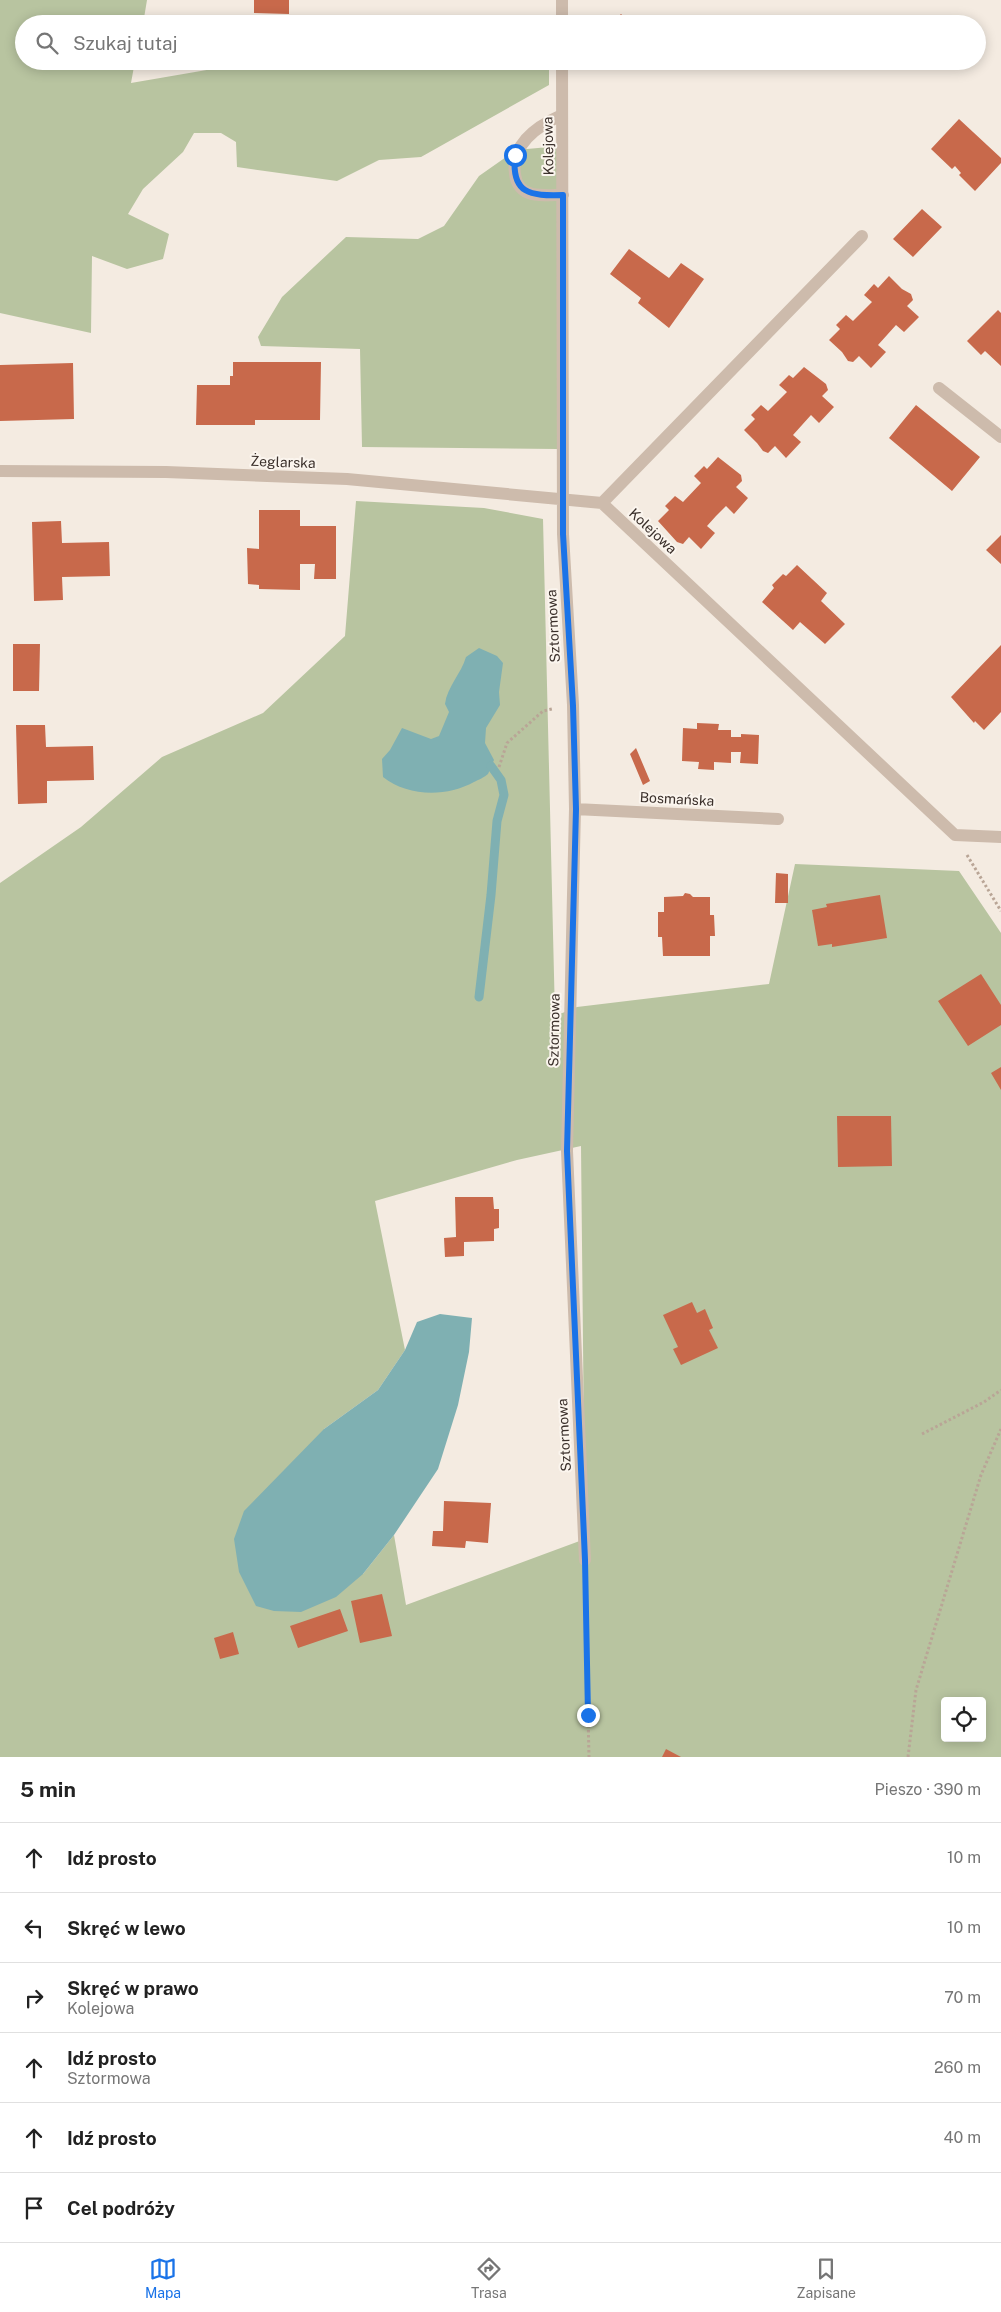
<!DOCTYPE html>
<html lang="pl">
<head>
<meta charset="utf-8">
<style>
  :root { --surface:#fff; --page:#f2f2f2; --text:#222; --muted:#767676; --line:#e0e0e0; --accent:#1a73e8 }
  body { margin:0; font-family:"Public Sans",sans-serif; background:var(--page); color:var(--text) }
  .controls { position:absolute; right:15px; bottom:15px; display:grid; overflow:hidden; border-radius:5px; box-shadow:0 2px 12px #0003 }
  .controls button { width:45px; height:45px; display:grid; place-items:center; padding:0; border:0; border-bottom:1px solid var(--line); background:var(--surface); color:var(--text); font:25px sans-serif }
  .stop { position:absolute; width:15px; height:15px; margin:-11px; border:4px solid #1a73e8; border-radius:50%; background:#fff }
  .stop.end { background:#1a73e8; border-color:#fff; box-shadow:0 1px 5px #0008 }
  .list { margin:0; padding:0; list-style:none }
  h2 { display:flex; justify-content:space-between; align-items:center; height:65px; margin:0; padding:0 20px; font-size:21px }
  h2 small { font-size:16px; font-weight:400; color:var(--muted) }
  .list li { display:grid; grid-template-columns:32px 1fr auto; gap:15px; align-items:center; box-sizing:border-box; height:70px; padding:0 20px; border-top:1px solid var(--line) }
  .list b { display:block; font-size:19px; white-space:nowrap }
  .list p { margin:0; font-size:16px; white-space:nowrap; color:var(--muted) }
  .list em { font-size:16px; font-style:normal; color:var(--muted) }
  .icon { flex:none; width:28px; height:28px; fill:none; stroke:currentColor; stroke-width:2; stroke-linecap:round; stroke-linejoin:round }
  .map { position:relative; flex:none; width:1001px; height:1757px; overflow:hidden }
  .search { position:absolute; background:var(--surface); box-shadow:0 2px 12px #0003; left:15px; right:15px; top:15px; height:55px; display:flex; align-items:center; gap:12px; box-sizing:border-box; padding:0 18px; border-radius:28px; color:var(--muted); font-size:19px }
  .sheet { height:485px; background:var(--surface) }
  nav { display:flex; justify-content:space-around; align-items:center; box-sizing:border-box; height:70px; border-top:1px solid var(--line); background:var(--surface); font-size:14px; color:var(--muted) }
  nav a { display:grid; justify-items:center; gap:2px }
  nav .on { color:var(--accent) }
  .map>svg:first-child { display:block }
  .green { fill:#b8c4a0; fill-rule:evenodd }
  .water { fill:#7fb0b2 }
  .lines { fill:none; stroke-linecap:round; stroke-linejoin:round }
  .stream { stroke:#7fb0b2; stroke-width:9 }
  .building { fill:#c8694b }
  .path { stroke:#b9a596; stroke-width:3; stroke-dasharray:2.5 2.5; stroke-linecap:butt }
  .minor { stroke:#cdbbac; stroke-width:12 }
  .route { stroke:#1a73e8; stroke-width:6 }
  .labels { text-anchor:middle; stroke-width:4; stroke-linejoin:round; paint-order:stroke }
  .street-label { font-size:14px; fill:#3b302b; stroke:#fbf5ee }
</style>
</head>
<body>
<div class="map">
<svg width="1001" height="1757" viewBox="0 0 1001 1757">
  <rect width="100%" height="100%" fill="#f4ebe1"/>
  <path class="green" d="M0,0h147l-4,24h-119v37h111l-4,22 128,-22h290v24l-128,72 -42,3 -42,21 -100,-14 -1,-25 -15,-9h-27l-11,19 -40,37 -15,25 41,20 -6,25 -36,10 -35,-13 -1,77 -91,-20z
    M560,146l-3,303 -195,-2 -2,-98 -99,-3 -3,-9 24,-40 64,-60 72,2 26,-13 35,-50 37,-26z
    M356,501l128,7 59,11 12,497 22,-9 192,-23 26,-120 164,7 42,62v824h-1001v-874l81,-56 81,-70 101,-44 82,-77zM581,1146l4,393 -179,66 -12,-70 -31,39 -39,-145 54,-39 27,-40 -30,-149 142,-41zM945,1701h37v37h-37z"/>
  <path class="water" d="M479,648l18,8 6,7 -4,29 1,13 -14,23 -1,15 9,17c-2,4 -4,10 -6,14 -3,3 -10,6 -14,8 -27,15 -66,15 -91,-5l-1,-18 8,-9 12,-22 29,11 8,-3 10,-24 -4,-8c2,-17 16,-30 21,-47z
    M440,1314l32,4 -3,34 -11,53 -20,64 -44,66 -31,39 -27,23 -35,15 -27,-1 -18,-5 -17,-34 -5,-33 10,-28 80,-82 54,-39 27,-40 12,-28z"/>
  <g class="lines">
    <path class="stream" d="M479,997l12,-102 6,-74 7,-26 -3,-15 -10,-14"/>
  </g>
  <path class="building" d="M254,0h35v14l-35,-1z
    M621,14l10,10h-20z
    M621,61h14l-6,8z
    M959,119l42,39v5l-26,28 -16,-16 2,-2 -6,-7 -3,3 -21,-20z
    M922,209l20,18 -29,30 -20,-18z
    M629,249l40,29 12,-15 23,16 -35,49 -31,-25 3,-5 -31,-24z
    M889,276l13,13 9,5 2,6 -6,6 12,11 -15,15 -8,-7 -18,20 8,7 -15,16 -12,-12 -6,6 -5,-1 -6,-9 -13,-12 11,-11 -4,-4 10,-10 7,6 19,-19 -8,-7 10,-11 4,4z
    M998,310l3,3v53l-16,-15 -4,4 -14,-14z
    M233,362h88l-1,58h-65v5h-59l1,-40h33v-9h3z
    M73,363l1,56 -74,2v-56z
    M804,367l22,17 2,6 -6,6 12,11 -15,16 -8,-8 -18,20 8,7 -15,16 -11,-12 -7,7 -5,-2 -6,-8 -13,-13 11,-11 -4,-4 10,-10 7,6 19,-19 -8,-7 10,-10 4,3z
    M916,405l64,52 -28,34 -63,-53z
    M718,457l23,18 1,6 -6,6 12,11 -14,16 -8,-8 -10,10 -9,10 8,7 -14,16 -12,-12 -6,7 -6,-2 -19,-21 11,-11 -4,-4 10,-10 8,6 18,-19 -7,-7 10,-10 3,3z
    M259,510h41v16h36v53h-22l1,-15h-15v26l-41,-1v-4l-11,-1 -1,-36 12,1z
    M61,521l1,22 47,-1 1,34 -48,1 1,23 -29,1 -2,-79z
    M1001,535v29l-15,-14z
    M797,565l30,28 -6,8 24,23 -20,20 -25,-22 -7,8 -31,-28 12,-14 -2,-3 11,-11 3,2z
    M13,644h27l-1,47h-26z
    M1001,645v67l-17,18 -9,-9 -1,2 -23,-26z
    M697,723l22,1 -1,6h13v7h10v-3l18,1 -1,29 -18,-1 1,-11h-10v11l-17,-1v8l-16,-1 1,-7 -17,-1 1,-33 14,1z
    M16,725h29l1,22 47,-1 1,34 -47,1v22l-29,1z
    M636,748l14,33 -7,4 -13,-31z
    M776,873l12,1v29h-13z
    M685,893l5,1 3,3h17v18h4l1,21h-5v20h-47l-1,-19h-4v-25h6v-15l19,-1z
    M880,895l7,43 -55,9v-3l-14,2 -6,-36 15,-3 -1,-3z
    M981,974l20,31v20l-33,21 -30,-45z
    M1001,1067v23l-10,-17z
    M837,1116h54l1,50 -54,1z
    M455,1197h38l1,12h5v19l-5,1v12l-30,1v14l-19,1 -1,-19 12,-1z
    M692,1302l5,11 8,-4 8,19 -4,2 9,18 -37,17 -8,-16 5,-2 -15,-32z
    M444,1501l47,2 -3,40 -22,-2 -1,7 -33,-2 1,-15h10z
    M382,1594l10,42 -32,7 -9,-42z
    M340,1609l8,22 -50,17 -8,-22z
    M233,1632l6,22 -19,5 -6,-21z
    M666,1749l15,8h-19z"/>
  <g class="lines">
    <path class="path" d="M499,767l8,-24 36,-32 9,-2
      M967,855l34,56
      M922,1434l62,-32 17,-12
      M585,1580l4,177
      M908,1757l8,-67 65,-215 20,-46"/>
    <path class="minor" d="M562,24v-24
      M562,61l1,473 10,171 2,104 -8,342 18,409
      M562,115c-25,11 -51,29 -47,59 1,10 7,18 17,20 10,2 21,1 31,1
      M939,388l62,49
      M0,471l166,1 181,7 255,24
      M602,503l353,332 46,2
      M602,503l260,-267
      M575,809l203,10"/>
  </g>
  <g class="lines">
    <path class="route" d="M515,155c-4,39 15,41 48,40v339l10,172 3,103 -9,342 18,409 3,155"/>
  </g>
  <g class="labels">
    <g class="street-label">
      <text transform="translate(548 146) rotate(-91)" y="5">Kolejowa</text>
      <text transform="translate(283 462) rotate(2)" y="5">Żeglarska</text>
      <text transform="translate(653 531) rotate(43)" y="5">Kolejowa</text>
      <text transform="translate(553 626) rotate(-93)" y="5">Sztormowa</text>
      <text transform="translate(677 799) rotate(3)" y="5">Bosmańska</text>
      <text transform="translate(554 1030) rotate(-89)" y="5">Sztormowa</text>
      <text transform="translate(564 1435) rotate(-93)" y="5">Sztormowa</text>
    </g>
  </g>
</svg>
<div class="controls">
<button><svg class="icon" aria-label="locate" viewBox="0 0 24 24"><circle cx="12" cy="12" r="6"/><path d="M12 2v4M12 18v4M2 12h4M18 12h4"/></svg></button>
</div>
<div class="stop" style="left:515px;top:155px"></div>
<div class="stop end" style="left:588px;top:1715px"></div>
<div class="search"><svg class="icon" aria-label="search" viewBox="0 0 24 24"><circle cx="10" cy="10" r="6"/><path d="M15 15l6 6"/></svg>Szukaj tutaj</div>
</div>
<section class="sheet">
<h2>5 min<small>Pieszo · 390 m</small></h2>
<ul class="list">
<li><svg class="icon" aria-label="ahead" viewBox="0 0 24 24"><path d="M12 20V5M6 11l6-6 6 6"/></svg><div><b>Idź prosto</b></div><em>10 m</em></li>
<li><svg class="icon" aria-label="left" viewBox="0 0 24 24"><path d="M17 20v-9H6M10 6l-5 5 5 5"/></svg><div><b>Skręć w lewo</b></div><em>10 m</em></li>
<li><svg class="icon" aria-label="right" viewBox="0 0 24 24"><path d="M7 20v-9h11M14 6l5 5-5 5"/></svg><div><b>Skręć w prawo</b><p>Kolejowa</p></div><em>70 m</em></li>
<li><svg class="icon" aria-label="ahead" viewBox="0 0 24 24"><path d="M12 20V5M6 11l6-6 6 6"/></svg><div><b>Idź prosto</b><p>Sztormowa</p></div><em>260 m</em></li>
<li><svg class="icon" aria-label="ahead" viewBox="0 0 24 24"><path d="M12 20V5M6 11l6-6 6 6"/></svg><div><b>Idź prosto</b></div><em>40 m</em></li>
<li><svg class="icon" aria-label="arrive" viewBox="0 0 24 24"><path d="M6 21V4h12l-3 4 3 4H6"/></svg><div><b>Cel podróży</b></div></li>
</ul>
</section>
<nav>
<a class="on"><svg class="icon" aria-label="map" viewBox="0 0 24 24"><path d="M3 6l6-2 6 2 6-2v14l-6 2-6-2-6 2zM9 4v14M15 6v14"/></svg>Mapa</a>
<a><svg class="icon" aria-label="directions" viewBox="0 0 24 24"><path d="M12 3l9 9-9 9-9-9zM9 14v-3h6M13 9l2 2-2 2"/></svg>Trasa</a>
<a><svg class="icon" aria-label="saved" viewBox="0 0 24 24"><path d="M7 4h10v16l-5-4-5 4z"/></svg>Zapisane</a>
</nav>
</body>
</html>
